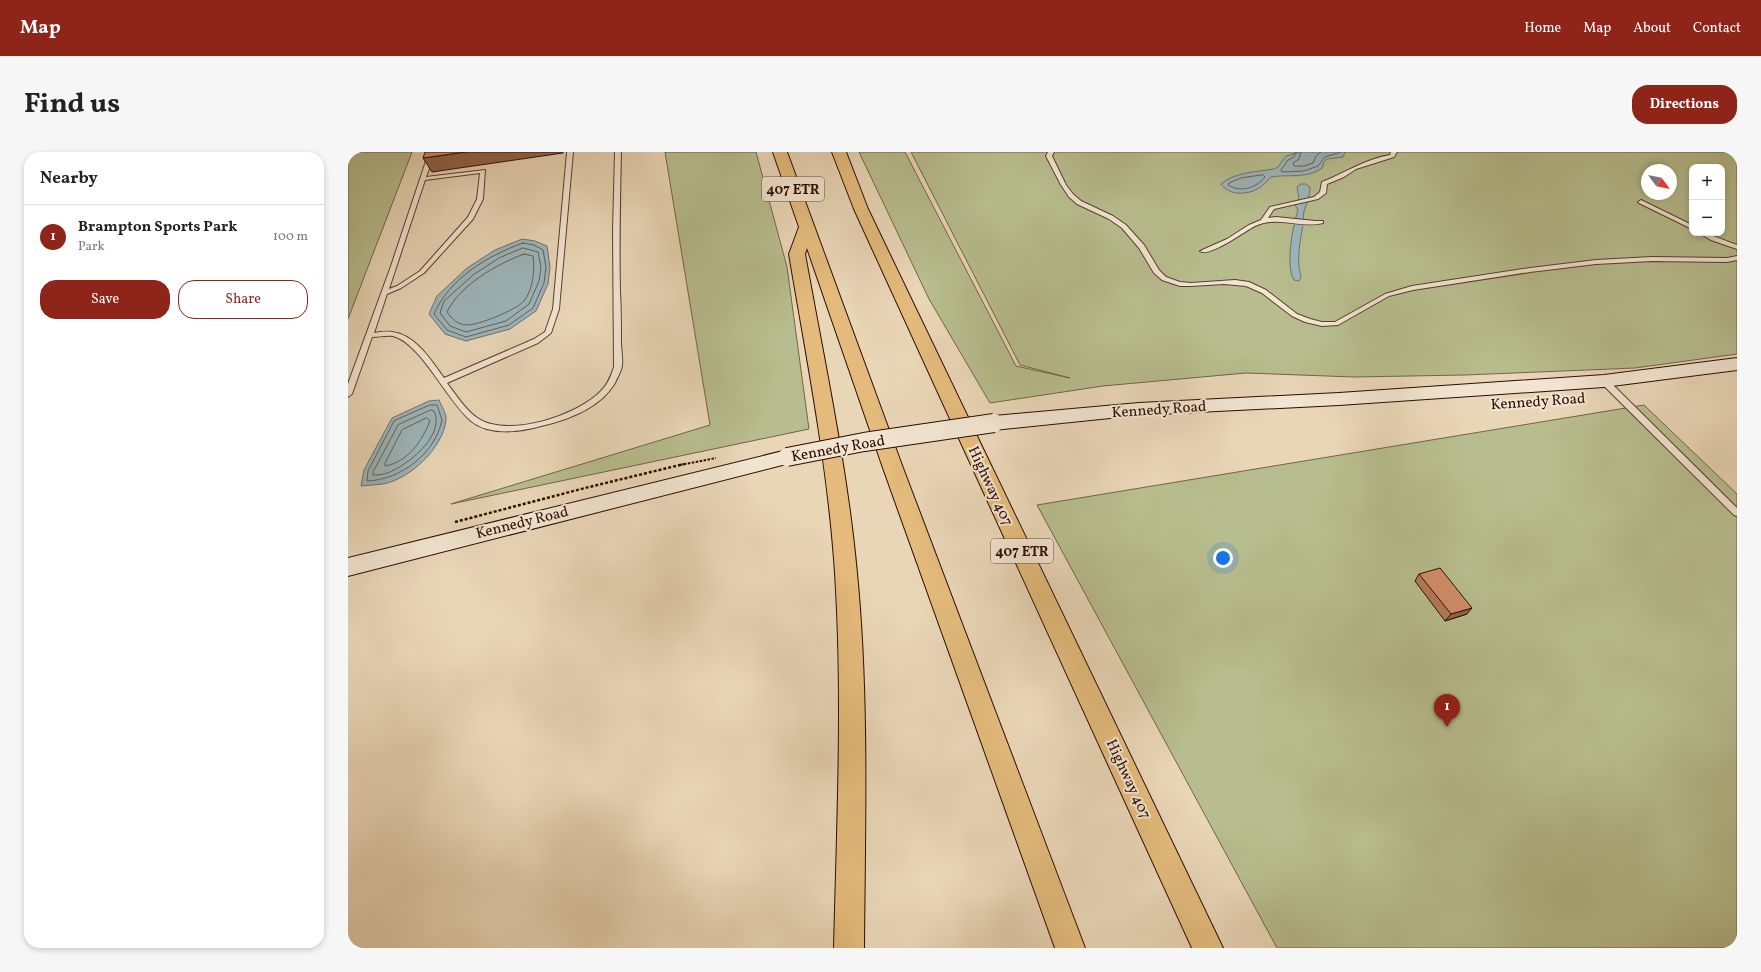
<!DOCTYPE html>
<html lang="en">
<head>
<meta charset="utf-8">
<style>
  :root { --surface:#fff; --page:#f6f6f6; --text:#222; --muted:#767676; --line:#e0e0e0; --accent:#8f2418 }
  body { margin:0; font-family:Vollkorn,serif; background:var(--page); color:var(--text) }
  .controls { position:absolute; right:12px; top:12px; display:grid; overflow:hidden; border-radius:8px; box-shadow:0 2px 6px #0003 }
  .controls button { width:36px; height:36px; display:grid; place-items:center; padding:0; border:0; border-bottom:1px solid var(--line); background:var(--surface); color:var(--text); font:20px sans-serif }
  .compass { position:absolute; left:1293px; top:12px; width:36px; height:36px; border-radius:50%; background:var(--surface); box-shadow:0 2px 6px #0003; rotate:122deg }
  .you { position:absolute; left:875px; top:406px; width:14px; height:14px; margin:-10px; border:3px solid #fff; border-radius:50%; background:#1a73e8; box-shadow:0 0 0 6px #1a73e833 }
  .badge { display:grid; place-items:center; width:26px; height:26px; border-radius:50%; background:var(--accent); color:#fff; font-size:13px; font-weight:700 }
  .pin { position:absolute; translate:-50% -33px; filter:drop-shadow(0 1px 2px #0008) }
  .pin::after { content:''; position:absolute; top:21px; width:14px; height:12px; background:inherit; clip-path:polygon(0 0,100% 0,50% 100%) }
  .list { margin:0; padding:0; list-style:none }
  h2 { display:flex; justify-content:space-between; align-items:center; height:52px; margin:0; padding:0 16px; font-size:17px }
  h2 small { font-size:13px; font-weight:400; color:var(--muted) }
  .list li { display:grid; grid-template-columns:26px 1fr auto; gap:12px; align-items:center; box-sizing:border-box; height:64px; padding:0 16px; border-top:1px solid var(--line) }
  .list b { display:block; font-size:15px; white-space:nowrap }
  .list p { margin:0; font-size:13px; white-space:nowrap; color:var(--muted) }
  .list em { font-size:13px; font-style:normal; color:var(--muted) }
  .actions { display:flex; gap:8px; padding:12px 16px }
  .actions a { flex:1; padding:9px 0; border:1px solid var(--accent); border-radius:16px; text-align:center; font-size:14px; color:var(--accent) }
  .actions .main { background:var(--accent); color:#fff }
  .map { position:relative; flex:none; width:1389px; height:796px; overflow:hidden; border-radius:16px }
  header { display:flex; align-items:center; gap:24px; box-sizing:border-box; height:56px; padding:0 20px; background:var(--accent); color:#fff }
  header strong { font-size:19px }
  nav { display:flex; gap:22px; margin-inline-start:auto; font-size:14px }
  .intro { display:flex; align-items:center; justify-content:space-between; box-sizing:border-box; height:96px; padding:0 24px }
  h1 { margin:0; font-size:28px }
  .button { padding:10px 18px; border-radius:16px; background:var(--accent); color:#fff; font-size:14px; font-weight:700 }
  main { display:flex; gap:24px; padding:0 24px }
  aside { flex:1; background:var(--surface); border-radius:16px; box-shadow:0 2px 6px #0003 }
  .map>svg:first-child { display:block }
  .green { fill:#b7bd8e; stroke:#726448; fill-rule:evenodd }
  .water { fill:#9db6bb; stroke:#707271 }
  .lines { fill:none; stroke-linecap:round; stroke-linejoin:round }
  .shore { stroke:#64615e; stroke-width:1 }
  .lane-casing { stroke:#5b3e2f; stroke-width:2 }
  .secondary-casing { stroke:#2c0c02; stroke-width:2 }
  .highway-casing { stroke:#2c0c02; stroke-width:2 }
  .path-far1 { stroke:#2c0c02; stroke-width:2; stroke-dasharray:2.5 1.5; stroke-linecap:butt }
  .path { stroke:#2c0c02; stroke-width:2.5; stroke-dasharray:3 2; stroke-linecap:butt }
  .lane { fill:#f1e4d0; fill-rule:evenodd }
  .secondary { fill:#f1e4d0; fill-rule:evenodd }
  .highway { fill:#e4bb7c; fill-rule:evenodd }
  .secondary-bridge-casing { stroke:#2c0c02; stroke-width:20; stroke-linecap:butt }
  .secondary-bridge { stroke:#f1e4d0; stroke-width:18 }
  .wall { fill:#b47a59; stroke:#2c0c02 }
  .shaded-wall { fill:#926349; stroke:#2c0c02 }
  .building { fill:#d18e68; stroke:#2c0c02 }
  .labels { text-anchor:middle; stroke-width:4; stroke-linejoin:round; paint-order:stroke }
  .shield { fill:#f1e4d0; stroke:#674d40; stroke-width:1 }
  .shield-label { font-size:14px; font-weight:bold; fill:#2c0c02 }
  .street-label { font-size:15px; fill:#2c0c02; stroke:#f1e4d0 }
</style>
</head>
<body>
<header>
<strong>Map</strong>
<nav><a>Home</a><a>Map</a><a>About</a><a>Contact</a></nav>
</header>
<div class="intro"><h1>Find us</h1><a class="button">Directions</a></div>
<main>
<aside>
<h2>Nearby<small></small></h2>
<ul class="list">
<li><span class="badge">1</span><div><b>Brampton Sports Park</b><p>Park</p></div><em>100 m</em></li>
</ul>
<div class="actions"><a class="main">Save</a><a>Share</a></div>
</aside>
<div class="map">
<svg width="1389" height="796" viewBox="0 0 1389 796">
  <rect width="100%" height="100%" fill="#e9d6b7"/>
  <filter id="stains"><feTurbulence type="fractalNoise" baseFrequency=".005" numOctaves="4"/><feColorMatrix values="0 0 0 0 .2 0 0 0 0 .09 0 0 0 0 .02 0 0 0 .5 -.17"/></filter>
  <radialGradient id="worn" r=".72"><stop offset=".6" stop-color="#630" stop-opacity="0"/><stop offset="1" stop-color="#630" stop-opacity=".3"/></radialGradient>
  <path class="green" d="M0,0h64l-64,167z
    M317,0h91l31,115 22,162 -358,75 259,-79z
    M511,0h46l111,214 54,12 -50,-13 -109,-213h826v202l-102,14 -170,7 -111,2 -108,-4 -143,13 -113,17 -61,-104zM1344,15h30v66h-30zM1299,18h24v24h-24z
    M1296,253l93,89v454h-460l-240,-443z"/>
  <path class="water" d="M953,0h44l-2,5 -16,2 -3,3 -2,6c-15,11 -34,6 -51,9 -4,4 -7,8 -12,11 -11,7 -30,8 -38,-4 14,-12 35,-12 53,-15l4,-2 8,-11z
    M953,32h5l4,3c0,9 -3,16 -6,24 -1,4 0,9 -1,13 -3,18 -7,36 -2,53l-2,4 -5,-1c-9,-15 -1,-54 4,-70l-3,-5 4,-7 -2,-11z
    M174,87l13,2 12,5 3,21 -2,17 -12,27 -26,18 -44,12 -21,-7 -16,-20 8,-18 30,-28 28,-18z
    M91,248c2,5 8,15 7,20 -3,28 -36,59 -63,64 -7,1 -15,1 -22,2l3,-16 28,-52 37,-17z"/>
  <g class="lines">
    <path class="shore" d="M948,0l-2,5 -6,3 -7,10 1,2 22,-1 14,-5 7,-9 16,-5
      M953,0l-2,7 -6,4 1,3h10l9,-3 3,-7 5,-4
      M915,23l2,2c-9,11 -24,16 -37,8l1,-2 12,-5z
      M175,91l11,2 9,5 3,17 -2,16 -11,25 -24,17 -43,12 -19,-7 -13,-16c16,-36 53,-58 89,-71z
      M175,96l15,4 3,15 -2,14 -10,23 -23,17 -40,11 -16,-6 -10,-13 4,-12 29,-26 26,-17z
      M176,102l9,2c2,13 0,34 -9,45 -8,9 -45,24 -57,24 -9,0 -15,-6 -20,-13 13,-27 50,-48 77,-58z
      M82,253h7l5,15c-7,34 -42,60 -75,61l1,-10 26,-50z
      M83,258l3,1c11,23 -22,50 -40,59 -7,4 -13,5 -21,5v-3l25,-47z
      M79,266l3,3c-8,20 -22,41 -45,45v-3l17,-33z"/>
    <defs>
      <path id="lane" d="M81,0h6l-9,25 59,-7 -2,29 -10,20 -49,54 -23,15 -14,6 -13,39c6,-1 12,-2 18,-1 24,3 39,28 52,46l90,-39 11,-7 8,-23 14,-157h6l-14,157 -8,24 -13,10 -91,40c9,12 19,28 32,36 31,19 99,-4 122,-28 7,-7 10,-15 13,-24l-1,-137 2,-78h6c-1,46 -2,92 -1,139 1,17 1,34 1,51 0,8 2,16 1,24 -1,6 -5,12 -7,17 -15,25 -47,37 -74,43 -21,6 -52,10 -70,-5 -24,-20 -50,-78 -78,-85 -7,-1 -14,1 -21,1l-20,57 -4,3v-13l43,-118zM132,21l-3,26 -9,18 -48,54 -23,15 -8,3 36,-109z
        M700,0h6l-2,4 14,29 7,9 8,7 32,15 13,9 18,20 15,25 7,7 14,5 11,1 44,-3 14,2 17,8 31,24 13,5 12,3h13l50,-28 27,-8 118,-18 66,-8 56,-3 75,1 10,-2v4l-10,2 -75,-1 -56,3 -66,8 -117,18 -24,6 -51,29 -16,1 -17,-4 -13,-6 -30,-23 -16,-7 -22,-2 -33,2h-11l-18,-6 -8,-7 -15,-25 -17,-20 -13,-9 -32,-15 -8,-7 -8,-12 -15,-29z
        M1043,0h6l-3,5 -38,12 -12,8 -17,7 -1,9 -8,6 -44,10 -6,9 8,-1 39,4h8v2c-24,6 -43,-8 -68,3 -10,5 -46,32 -55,25l27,-12 22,-14 12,-5 9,-13 44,-10 6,-5 2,-10c23,-9 43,-23 68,-27z
        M1293,48l51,25v4l-53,-26 -1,-1z
        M1351,81c11,0 26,8 38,12v4l-26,-9z
        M1253,227h6l130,129v8l-3,-1 -133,-132z"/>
      <path id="secondary" d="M1389,206v12l-133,17 -265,18 -200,10 -145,15 -7,-2 -3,-5 3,-5 7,-2 145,-13 200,-10 265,-18z
        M439,298l7,2 3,5 -3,5 -446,114v-18z"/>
      <path id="highway" d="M425,0h14l116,316 182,480h-30l-172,-480 -76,-220 -2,6c19,106 42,211 52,319 12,124 8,250 7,375h-30c3,-125 9,-250 1,-375 -7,-107 -28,-213 -46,-319l10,-27z
        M484,0h14l22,57 355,739h-31l-338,-739z"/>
    </defs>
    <use href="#lane" class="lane-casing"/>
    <use href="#secondary" class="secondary-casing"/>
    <use href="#highway" class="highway-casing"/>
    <path class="path-far1" d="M332,313l36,-7"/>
    <path class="path" d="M107,370l130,-34 99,-24"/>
    <use href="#lane" class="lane"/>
    <use href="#secondary" class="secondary"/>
    <use href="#highway" class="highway"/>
    <defs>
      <path id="secondary-bridge" d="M439,305l77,-15 130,-19"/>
    </defs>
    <use href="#secondary-bridge" class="secondary-bridge-casing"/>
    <use href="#secondary-bridge" class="secondary-bridge"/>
  </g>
  <path class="wall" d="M1071,422l48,40 -22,7 -30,-40z"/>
  <path class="shaded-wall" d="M118,0h97v1l-131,19 -9,-14z
    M1124,456l-5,6 -22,7 6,-7z"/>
  <path class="building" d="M77,0h41l-43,6z
    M1092,416l32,40 -21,6 -32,-40z"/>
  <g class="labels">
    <g class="shield">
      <rect x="414" y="25" width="62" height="24" rx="3"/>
      <rect x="643" y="387" width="62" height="24" rx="3"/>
    </g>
    <g class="shield-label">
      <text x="445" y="42">407 ETR</text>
      <text x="674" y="404">407 ETR</text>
    </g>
    <g class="street-label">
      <text transform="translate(1190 249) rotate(-4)" y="5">Kennedy Road</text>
      <text transform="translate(811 257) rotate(-4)" y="5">Kennedy Road</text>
      <text transform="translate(490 296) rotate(-10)" y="5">Kennedy Road</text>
      <text transform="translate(643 334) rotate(65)" y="5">Highway 407</text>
      <text transform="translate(174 370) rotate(-14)" y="5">Kennedy Road</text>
      <text transform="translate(781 627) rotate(65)" y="5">Highway 407</text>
    </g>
  </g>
  <rect width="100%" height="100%" filter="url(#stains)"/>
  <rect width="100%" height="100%" fill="url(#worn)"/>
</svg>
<div class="controls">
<button>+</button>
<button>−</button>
</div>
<svg class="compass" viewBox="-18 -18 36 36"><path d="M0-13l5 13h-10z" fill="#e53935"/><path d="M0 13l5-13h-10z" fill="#767676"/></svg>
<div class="you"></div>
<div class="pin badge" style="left:1099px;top:575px">1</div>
</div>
</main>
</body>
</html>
